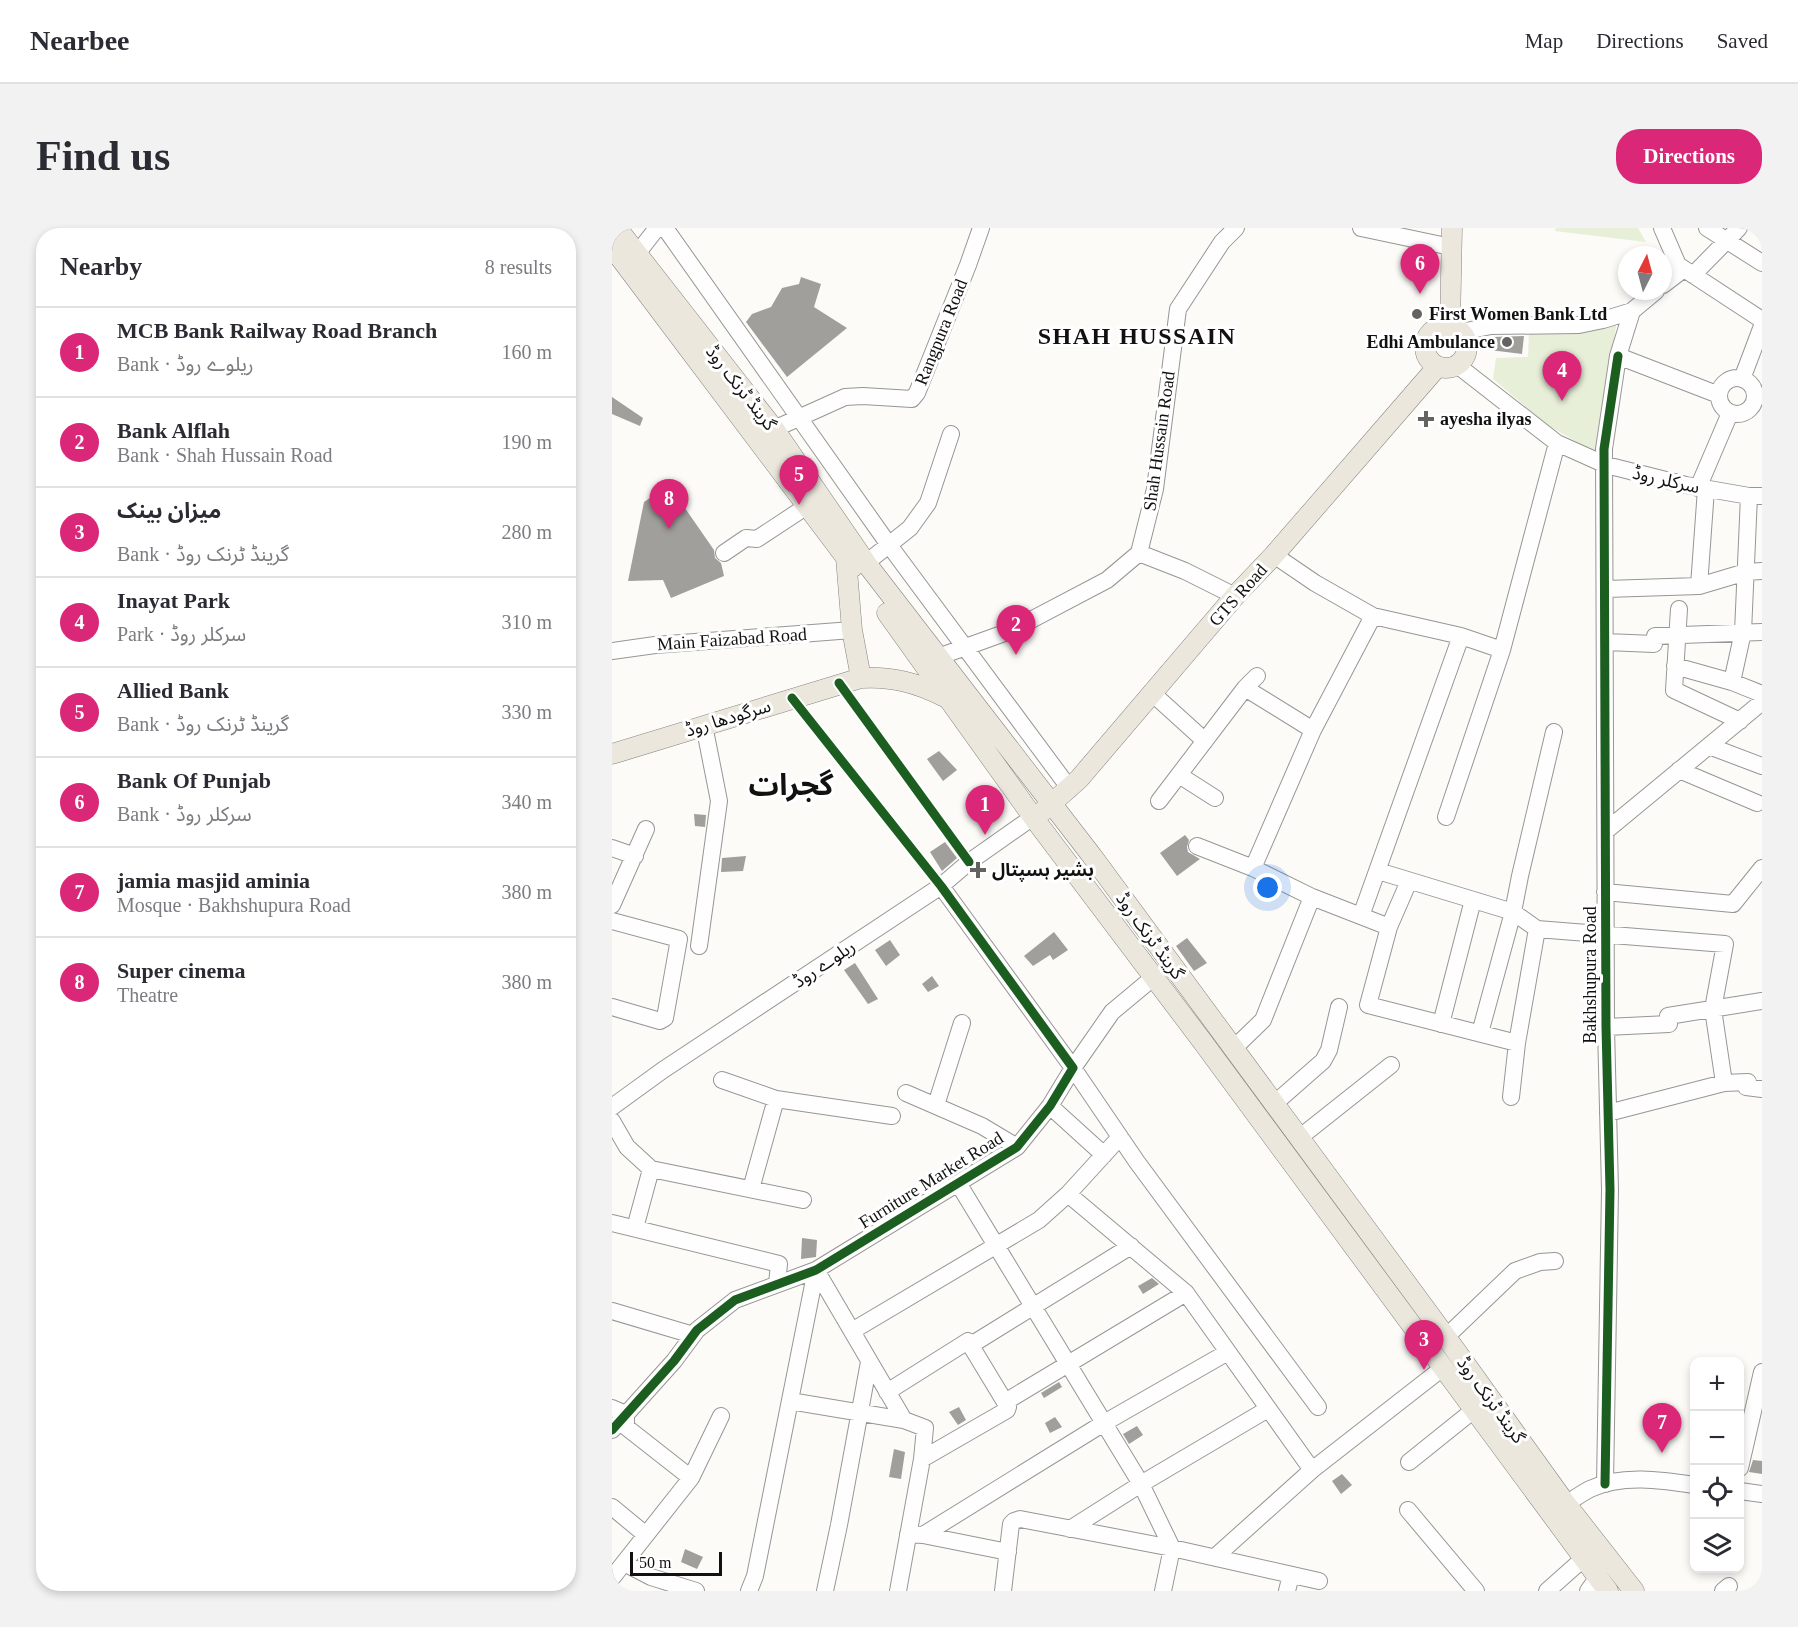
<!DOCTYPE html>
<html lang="en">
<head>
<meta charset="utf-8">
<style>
  :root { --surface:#fff; --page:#f2f2f3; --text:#2b2b33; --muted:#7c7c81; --line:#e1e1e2; --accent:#db2777 }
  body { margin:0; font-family:"Times New Roman","Noto Sans Arabic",serif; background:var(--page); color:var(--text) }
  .controls { position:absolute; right:18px; bottom:18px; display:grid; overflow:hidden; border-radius:12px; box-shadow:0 3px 9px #0003 }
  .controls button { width:54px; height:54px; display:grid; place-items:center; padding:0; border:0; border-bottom:2px solid var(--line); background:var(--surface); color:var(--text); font:30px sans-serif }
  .compass { position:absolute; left:1006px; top:18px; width:54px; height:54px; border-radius:50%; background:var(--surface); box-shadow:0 3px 9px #0003; rotate:6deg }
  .scale { position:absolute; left:18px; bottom:15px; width:92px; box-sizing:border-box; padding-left:6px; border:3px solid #111; border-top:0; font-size:16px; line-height:21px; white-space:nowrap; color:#111; -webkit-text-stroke:4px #fff; paint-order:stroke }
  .you { position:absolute; left:656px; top:660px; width:21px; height:21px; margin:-15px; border:4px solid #fff; border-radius:50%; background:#1a73e8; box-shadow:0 0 0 9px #1a73e833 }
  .badge { display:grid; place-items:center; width:39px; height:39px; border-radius:50%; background:var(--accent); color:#fff; font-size:20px; font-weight:700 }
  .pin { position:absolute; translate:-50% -50px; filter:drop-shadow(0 2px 3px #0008) }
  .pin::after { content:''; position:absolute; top:32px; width:21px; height:18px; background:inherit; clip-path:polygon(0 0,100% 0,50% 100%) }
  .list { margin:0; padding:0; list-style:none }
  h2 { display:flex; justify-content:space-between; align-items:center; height:78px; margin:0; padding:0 24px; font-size:26px }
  h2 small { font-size:20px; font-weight:400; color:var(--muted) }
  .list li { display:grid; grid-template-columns:39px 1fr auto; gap:18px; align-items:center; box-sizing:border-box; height:90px; padding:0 24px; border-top:2px solid var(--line) }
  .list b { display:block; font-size:22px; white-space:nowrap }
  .list p { margin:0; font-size:20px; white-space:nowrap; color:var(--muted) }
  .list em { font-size:20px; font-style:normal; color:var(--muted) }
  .icon { flex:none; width:33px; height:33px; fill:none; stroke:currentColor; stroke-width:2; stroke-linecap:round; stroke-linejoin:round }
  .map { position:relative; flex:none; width:1150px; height:1363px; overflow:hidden; border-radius:24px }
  header { display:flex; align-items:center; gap:36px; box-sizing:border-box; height:84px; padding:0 30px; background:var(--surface); border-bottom:2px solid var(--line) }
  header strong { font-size:28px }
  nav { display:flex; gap:33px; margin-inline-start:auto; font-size:21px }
  .intro { display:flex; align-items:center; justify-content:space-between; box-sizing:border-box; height:144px; padding:0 36px }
  h1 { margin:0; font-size:42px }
  .button { padding:15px 27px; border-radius:24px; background:var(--accent); color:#fff; font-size:21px; font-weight:700 }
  main { display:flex; gap:36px; padding:0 36px }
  aside { flex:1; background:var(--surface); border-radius:24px; box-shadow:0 3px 9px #0003 }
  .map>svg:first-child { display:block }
  .green { fill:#e7efd9 }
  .building { fill:#a09f9c }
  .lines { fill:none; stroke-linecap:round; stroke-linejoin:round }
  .minor-casing { stroke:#979695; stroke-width:18 }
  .major-casing { stroke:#848482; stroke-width:21 }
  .minor { stroke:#fffefe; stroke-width:16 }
  .major { stroke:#ebe7dd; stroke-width:20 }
  .cycleway-casing { stroke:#fff; stroke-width:13 }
  .cycleway { stroke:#1b5e20; stroke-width:9 }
  .poi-dot { fill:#636362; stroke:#fff; stroke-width:2 }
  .labels { text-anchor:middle; stroke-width:6; stroke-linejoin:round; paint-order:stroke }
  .poi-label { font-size:18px; font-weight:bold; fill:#111; stroke:#fff; text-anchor:start }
  .street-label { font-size:18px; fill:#111; stroke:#fff }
  .district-label { font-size:24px; font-weight:bold; letter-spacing:1.5px; fill:#111; stroke:#fff }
  .town-label { font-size:30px; font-weight:bold; fill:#111; stroke:#fff }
</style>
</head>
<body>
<header>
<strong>Nearbee</strong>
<nav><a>Map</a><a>Directions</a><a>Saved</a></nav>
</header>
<div class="intro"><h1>Find us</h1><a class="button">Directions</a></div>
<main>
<aside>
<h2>Nearby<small>8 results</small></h2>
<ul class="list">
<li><span class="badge">1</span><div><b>MCB Bank Railway Road Branch</b><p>Bank · ریلوے روڈ</p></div><em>160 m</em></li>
<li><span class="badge">2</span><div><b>Bank Alflah</b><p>Bank · Shah Hussain Road</p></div><em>190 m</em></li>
<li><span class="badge">3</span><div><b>میزان بینک</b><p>Bank · گرینڈ ٹرنک روڈ</p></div><em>280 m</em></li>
<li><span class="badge">4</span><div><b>Inayat Park</b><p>Park · سرکلر روڈ</p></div><em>310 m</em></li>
<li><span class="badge">5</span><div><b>Allied Bank</b><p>Bank · گرینڈ ٹرنک روڈ</p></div><em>330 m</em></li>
<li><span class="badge">6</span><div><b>Bank Of Punjab</b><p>Bank · سرکلر روڈ</p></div><em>340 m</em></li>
<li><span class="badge">7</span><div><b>jamia masjid aminia</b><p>Mosque · Bakhshupura Road</p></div><em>380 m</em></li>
<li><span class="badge">8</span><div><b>Super cinema</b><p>Theatre</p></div><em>380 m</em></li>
</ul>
</aside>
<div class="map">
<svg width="1150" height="1363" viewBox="0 0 1150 1363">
  <rect width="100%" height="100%" fill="#fcfbf7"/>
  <path class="green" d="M944,0h82l8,14 -91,-11z
    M1005,92l-20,134 -51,-30 -53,-45 3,-21 32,-1 1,-24z"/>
  <path class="building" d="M189,49l20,7 -7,23 33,21 -60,49 -41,-55 6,-8 19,-7 11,-19 17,-4z
    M912,108l-2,18 -32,-4 2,-13z
    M0,169l31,21 -3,8 -28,-12z
    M57,257l45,65 1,8 6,5 3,13 -53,22 -8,-18 -35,1 16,-79z
    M327,523l18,19 -14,11 -16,-22z
    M82,586l12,1 -1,12 -10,-1z
    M573,607l4,5 -2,7 1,5 12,7 -23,17 -17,-23z
    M333,614l12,16 -15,13 -12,-19z
    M134,628l-3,15 -22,1 1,-14z
    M442,704l14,18 -15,10 -3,-5 -17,11 -9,-10z
    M575,710l20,25 -13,8 -18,-25z
    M278,712l10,15 -14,11 -11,-16z
    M243,735l23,36 -10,5 -24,-34z
    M320,748l7,10 -11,6 -6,-8z
    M190,1010l15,2 -1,17 -15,2z
    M540,1050l7,6 -16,10 -5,-8z
    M447,1154l3,5 -18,11 -3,-5z
    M347,1179l7,13 -8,5 -9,-13z
    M443,1189l7,10 -12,6 -5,-10z
    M525,1198l6,9 -14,9 -6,-10z
    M282,1221l11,3 -4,27 -12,-2z
    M1141,1232l9,1v13l-13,-2z
    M730,1246l10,11 -11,9 -9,-13z
    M73,1321l18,8 -6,12 -16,-7z"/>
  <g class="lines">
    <defs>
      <path id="minor" d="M53,0l224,317 181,244
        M749,0l90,19
        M1050,0l16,37 84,55
        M1095,0l55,35
        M16,32l8,-5 21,-27
        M1081,47l46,-47
        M1051,57l21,-16
        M1044,63l-24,20 -14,45 101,39
        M849,104l30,-6 88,-1 24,-5 29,-9
        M845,137l100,78 49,22 80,20 63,11h13
        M1107 168a18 18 0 1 1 36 0a18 18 0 1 1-36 0Z
        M1130,151l20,-53
        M162,201l71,-32 18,-1 49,3 5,-6 51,-128 13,-37
        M1086,260l32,-75
        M1094,261l-7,97 47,-14 16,-1
        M112,325l22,-15 11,1 50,-33
        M527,325l46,18 50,25
        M662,327l41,28 58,33 88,20 41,14 55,-207
        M254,335l44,-35 18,-25 23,-69
        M994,361l93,-3
        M1067,381l-5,81 66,31
        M994,414l48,2 1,-8 107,-4
        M0,423l43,-6 197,-15
        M326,429l72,-26 97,-51 32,-27 16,-64 23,-180 44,-67 14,-14
        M1063,438l57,16 11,-50 6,-136
        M1120,454l30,12
        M633,460l12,-12
        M540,465l53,48
        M942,504l-34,144 -7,36 24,17 188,15 -12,65 11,74
        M1097,518l53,20
        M1067,542l78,33
        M567,547l36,23
        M547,573l86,-113 68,42 60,-114
        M834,589l56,-167
        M995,602l155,-128
        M585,618l56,22 59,29 77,30
        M0,620l23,8
        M641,640l60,-138
        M766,643l135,41 -33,121
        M797,653l-20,46 -21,78 149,38
        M993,664l128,12 29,-36
        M0,677l34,-76
        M749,688l100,-280
        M0,693l67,18 -14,79 -5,3 -48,-14
        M87,718l20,-145 -15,-76
        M542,749l-42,35 -39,56 64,94 181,245
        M829,796l32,-124
        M994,799l63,-3 -1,-8 94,-15
        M621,821l30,-29 49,-123
        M110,852l54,19 116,17
        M294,865l76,33 35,21
        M899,869l6,-54 20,-114
        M662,876l49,-43 6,-11 10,-43
        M324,877l26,-82
        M438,878l54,49
        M0,879l51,-37 278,-184 28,-24 64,-45
        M996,885l116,-30 24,-1 -2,5 16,2
        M0,893l15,26 24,22 152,31
        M687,910l92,-73
        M346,955l183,301 31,64 -9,43
        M139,961l25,-90
        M456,966l52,-57
        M0,995l167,41 -2,20
        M23,1000l16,-59
        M204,1042l88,150
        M0,1083l81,24
        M240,1103l187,-111 29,-26 118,99 126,177
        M834,1109l69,-66 25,-9 15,-1
        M359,1117l160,-99
        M275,1164l81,-51 40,66 -1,3 -85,49
        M178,1173l114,19 21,8 -3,31 -24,132
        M393,1174l181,-109
        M0,1180l14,6v13l65,51
        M0,1202l62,-69 23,-31 38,-30 81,-30 201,-123 33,-41 23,-38 -132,-182
        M797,1234l66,-53
        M1128,1240l22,-96
        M993,1256l5,-294 -4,-163 -2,-578 14,-93
        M1128,1263l22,3
        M954,1276c8,-5 16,-11 24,-15 31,-15 72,-9 104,-4
        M0,1279l34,28
        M796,1282l68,81
        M458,1301l71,-45 127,-75
        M296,1306l15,1 181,-112 124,-71
        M311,1307l85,17
        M603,1329l97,-87 132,-103
        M12,1335l27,14 45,14
        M0,1350l79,-100 30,-62
        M137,1363l6,-15 61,-306
        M213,1363l14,-66 30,-163
        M391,1363l8,-67 3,-3 6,-2 152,29 147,33
        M675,1363l4,-16
        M935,1363l36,-32
        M976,1363l10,-14
        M1111,1363l6,-5"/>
      <path id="major" d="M5,0l157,201 92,134 226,293 354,481 120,167 68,87
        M0,19l241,320
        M813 119a21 21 0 1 1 42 0a21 21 0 1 1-42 0Z
        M838,98l2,-98
        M234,330l6,72 9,48
        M275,385l146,204 169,224 406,550
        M0,526l249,-76c31,-2 56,5 84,19
        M431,583l36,-32 156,-183 39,-41 164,-189"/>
    </defs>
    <use href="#minor" class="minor-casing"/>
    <use href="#major" class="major-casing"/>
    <use href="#minor" class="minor"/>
    <use href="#major" class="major"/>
    <defs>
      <path id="cycleway" d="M227,455l130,179
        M0,1202l62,-69 23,-31 38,-30 81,-30 201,-123 33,-41 23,-38 -132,-182 -149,-188
        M993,1256l5,-294 -4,-163 -2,-578 14,-93"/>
    </defs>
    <use href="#cycleway" class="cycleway-casing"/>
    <use href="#cycleway" class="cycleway"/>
  </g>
  <g class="poi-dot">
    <circle cx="805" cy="86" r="6"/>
    <circle cx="895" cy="114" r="6"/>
    <path d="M811 182h6v6h6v6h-6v6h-6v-6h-6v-6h6z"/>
    <path d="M363 633h6v6h6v6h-6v6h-6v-6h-6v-6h6z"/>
  </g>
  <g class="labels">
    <g class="poi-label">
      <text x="817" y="92">First Women Bank Ltd</text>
      <text x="883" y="120" text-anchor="end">Edhi Ambulance</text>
      <text x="828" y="197">ayesha ilyas</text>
      <text x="380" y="648">بشیر ہسپتال</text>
    </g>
    <g class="street-label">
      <text transform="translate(329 104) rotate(-68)" y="6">Rangpura Road</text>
      <text transform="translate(129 160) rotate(52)" y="6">گرینڈ ٹرنک روڈ</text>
      <text transform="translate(547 213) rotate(-82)" y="6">Shah Hussain Road</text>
      <text transform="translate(1054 252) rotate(13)" y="6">سرکلر روڈ</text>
      <text transform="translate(626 367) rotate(-48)" y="6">GTS Road</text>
      <text transform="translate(120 411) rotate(-4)" y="6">Main Faizabad Road</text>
      <text transform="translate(116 490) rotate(-17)" y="6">سرگودھا روڈ</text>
      <text transform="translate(538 708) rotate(54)" y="6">گرینڈ ٹرنک روڈ</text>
      <text transform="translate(212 736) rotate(-34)" y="6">ریلوے روڈ</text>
      <text transform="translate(978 747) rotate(-90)" y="6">Bakhshupura Road</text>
      <text transform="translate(319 952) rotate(-32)" y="6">Furniture Market Road</text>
      <text transform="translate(879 1172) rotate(54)" y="6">گرینڈ ٹرنک روڈ</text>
    </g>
    <g class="district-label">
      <text x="525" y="116">SHAH HUSSAIN</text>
    </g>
    <g class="town-label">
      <text x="179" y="567">گجرات</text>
    </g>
  </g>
</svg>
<div class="controls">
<button>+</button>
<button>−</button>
<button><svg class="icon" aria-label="locate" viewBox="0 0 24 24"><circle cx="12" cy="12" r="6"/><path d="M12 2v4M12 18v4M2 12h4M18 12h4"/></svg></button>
<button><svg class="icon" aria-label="layers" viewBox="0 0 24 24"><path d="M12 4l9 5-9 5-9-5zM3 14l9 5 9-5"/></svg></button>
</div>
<svg class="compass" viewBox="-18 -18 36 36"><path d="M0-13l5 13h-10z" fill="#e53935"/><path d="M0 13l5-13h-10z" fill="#7c7c81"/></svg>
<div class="scale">50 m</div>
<div class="you"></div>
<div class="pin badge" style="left:373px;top:607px">1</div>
<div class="pin badge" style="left:404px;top:427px">2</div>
<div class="pin badge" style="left:812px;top:1142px">3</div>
<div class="pin badge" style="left:950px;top:173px">4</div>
<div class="pin badge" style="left:187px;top:277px">5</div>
<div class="pin badge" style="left:808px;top:66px">6</div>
<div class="pin badge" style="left:1050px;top:1225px">7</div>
<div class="pin badge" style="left:57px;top:301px">8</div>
</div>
</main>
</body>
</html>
